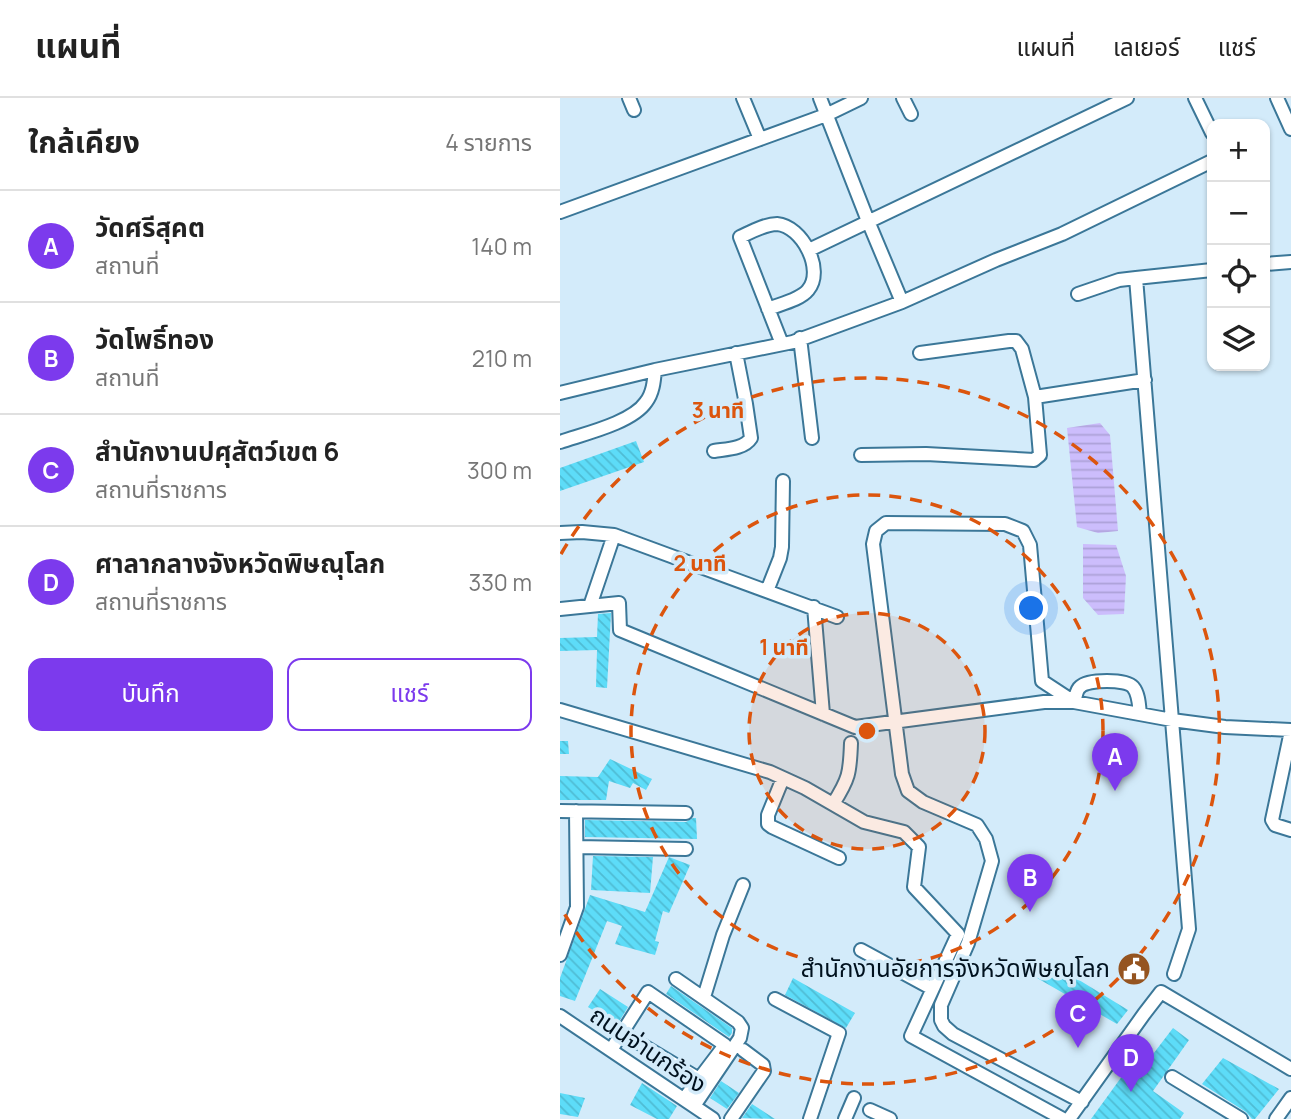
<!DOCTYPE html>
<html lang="th">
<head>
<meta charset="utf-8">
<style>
  :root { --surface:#fff; --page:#f2f2f2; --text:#222; --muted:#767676; --line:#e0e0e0; --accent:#7c3aed }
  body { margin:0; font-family:Manrope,"Noto Sans Thai",sans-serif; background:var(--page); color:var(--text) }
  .controls { position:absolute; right:21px; top:21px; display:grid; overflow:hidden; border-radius:14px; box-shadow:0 2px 5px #0004 }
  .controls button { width:63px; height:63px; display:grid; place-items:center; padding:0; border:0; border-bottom:2px solid var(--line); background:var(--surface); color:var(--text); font:35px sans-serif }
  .you { position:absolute; left:472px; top:511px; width:24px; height:24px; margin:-18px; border:5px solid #fff; border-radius:50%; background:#1a73e8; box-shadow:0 0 0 10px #1a73e833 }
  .badge { display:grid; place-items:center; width:46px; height:46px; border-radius:50%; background:var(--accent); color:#fff; font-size:23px; font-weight:700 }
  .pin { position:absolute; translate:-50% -58px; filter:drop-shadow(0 2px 4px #0008) }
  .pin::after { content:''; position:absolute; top:37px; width:24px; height:21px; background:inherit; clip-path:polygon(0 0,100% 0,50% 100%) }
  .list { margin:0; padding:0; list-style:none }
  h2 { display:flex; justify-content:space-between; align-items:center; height:91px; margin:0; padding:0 28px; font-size:30px }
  h2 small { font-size:23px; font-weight:400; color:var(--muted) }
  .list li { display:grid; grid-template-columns:46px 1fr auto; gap:21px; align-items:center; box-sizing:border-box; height:112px; padding:0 28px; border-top:2px solid var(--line) }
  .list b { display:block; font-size:26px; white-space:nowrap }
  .list p { margin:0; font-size:23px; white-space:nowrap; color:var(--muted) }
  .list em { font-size:23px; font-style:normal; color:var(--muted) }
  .actions { display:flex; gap:14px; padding:21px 28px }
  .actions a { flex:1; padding:16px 0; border:2px solid var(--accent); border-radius:14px; text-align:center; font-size:24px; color:var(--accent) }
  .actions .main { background:var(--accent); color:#fff }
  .icon { flex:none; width:38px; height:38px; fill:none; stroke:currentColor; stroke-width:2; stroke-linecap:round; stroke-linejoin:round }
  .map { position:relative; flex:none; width:731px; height:1021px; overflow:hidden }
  header { display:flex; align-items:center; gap:42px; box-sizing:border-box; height:98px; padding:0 35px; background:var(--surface); border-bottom:2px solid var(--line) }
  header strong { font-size:33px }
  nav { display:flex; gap:38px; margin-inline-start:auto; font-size:24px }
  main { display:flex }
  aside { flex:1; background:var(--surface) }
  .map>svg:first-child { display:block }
  .water { fill:url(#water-rules) }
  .building { fill:url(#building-back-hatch) }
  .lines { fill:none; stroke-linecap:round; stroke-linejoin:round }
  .minor-casing { stroke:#3b7798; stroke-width:16 }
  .minor { stroke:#fff; stroke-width:12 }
  .ring { fill:none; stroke:#dc550d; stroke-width:3.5; stroke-dasharray:12 9 }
  .labels { text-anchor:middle; stroke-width:7; stroke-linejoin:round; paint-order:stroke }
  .poi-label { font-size:24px; fill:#00111e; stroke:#d3ebfa; text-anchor:end }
  .street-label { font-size:24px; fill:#00111e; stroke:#d3ebfa }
  .centre { fill:#dc550d; stroke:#d3ebfa; stroke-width:3.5 }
  .ring-label { font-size:21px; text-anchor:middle; font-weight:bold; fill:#dc550d; stroke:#d3ebfa; stroke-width:7; stroke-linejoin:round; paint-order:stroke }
</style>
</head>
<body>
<header>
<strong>แผนที่</strong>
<nav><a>แผนที่</a><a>เลเยอร์</a><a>แชร์</a></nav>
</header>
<main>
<aside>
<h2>ใกล้เคียง<small>4 รายการ</small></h2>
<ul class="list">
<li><span class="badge">A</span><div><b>วัดศรีสุคต</b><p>สถานที่</p></div><em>140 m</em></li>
<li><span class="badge">B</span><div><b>วัดโพธิ์ทอง</b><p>สถานที่</p></div><em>210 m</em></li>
<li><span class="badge">C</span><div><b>สำนักงานปศุสัตว์เขต 6</b><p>สถานที่ราชการ</p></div><em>300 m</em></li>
<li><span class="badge">D</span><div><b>ศาลากลางจังหวัดพิษณุโลก</b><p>สถานที่ราชการ</p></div><em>330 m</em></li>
</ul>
<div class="actions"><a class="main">บันทึก</a><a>แชร์</a></div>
</aside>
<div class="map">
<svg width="731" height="1021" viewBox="0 0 731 1021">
  <defs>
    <pattern id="water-rules" width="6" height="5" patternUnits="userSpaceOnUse" patternTransform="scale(1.75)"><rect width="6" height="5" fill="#ccbdfc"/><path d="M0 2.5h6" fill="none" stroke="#ada1d8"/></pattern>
    <pattern id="building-back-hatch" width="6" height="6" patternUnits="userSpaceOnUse" patternTransform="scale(1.75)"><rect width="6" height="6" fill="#5ddcf8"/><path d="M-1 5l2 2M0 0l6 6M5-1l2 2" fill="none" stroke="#4fbcd4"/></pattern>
  </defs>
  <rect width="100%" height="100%" fill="#d3ebfa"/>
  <path class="water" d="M540,325l10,12 8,96 -20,2 -21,-6 -10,-99z
    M523,446l33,1 10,31 -2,38 -26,1 -15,-17z"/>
  <path class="building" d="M76,343l8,21 -84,29v-23z
    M51,515l-4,75 -11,-1 1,-37 -37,1v-13l37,-1 1,-23z
    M0,643h8l1,13h-9z
    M50,661l42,20 -6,11 -13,-7 -3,5 -21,-7 -3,19h-46v-24l38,1z
    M133,720h3l1,21 -112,-2v-17l101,2z
    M33,758l60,1 -3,36 -59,-3z
    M109,759l21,8 -21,48 -6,-2 -8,30 4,1 -4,13 -40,-11 7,-18 -15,-5 -32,80 -15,-5v-18l30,-83 55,17z
    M488,863l80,49 -11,14 -80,-46z
    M233,880l62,35 -9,15 -61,-33z
    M111,888l61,42v5l-3,4 -63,-43z
    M40,891l28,18 -11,18 -29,-18z
    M613,930l16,12 -36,51 31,22 -4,6h-89l37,-51 9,7z
    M663,960l56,31 -24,30h-3l-6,-7 -44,-28z
    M161,983l18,12 -12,16 -17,-11z
    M82,985l35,23 -8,13h-12l-27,-14z
    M0,995l25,5 -7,19 -18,-3z
    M192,1006l23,15 -33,-1z"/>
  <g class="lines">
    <defs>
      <path id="minor" d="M69,0l5,12
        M183,0l17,41
        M343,0l8,16
        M635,0l17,35
        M717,0l14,31
        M0,114l266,-97 35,-17
        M249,152l318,-152
        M705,166l26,-2
        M518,196l41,-14 17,-2
        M342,204l94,-42 66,-26 150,-73
        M208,211c12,-5 32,-9 40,-19 17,-20 -6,-64 -31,-66 -12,0 -26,8 -37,13l42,107
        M240,240l12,100
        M360,255l89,-12h7l6,8 13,48
        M0,295l95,-23 138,-28 109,-40 -34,-81 -48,-123
        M0,344c23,-8 72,-19 86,-40 7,-9 8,-21 9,-32
        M154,353c12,-2 30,-2 37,-13l-5,-34 -10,-51
        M301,357l65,-1 108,6 6,-5 -5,-58 110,-17
        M0,435l22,-1 32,3 223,82
        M207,493l13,-33 2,-11 1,-66
        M30,508l24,-71
        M254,509l9,107
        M0,511l59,-6 1,27 235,97 189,-25h30l98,18 53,7 66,3
        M0,612l210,62 35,16 59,34 40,10 15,15 -5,40 44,47 -47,102 152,83
        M731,633l-19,89 3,5 16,5
        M223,680l-15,37v9l4,3 67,31
        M273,706c16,-25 17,-31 18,-61
        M0,713l126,2
        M17,749l109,2
        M301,852l70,38
        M0,857l17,-48 -1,-96
        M614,876l15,-45 -53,-651 76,-8
        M116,881l62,43 4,6 -2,10 -46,68
        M144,899l19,-62 20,-50
        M215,901l64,34 -29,86
        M0,918l153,103
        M62,935l77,46
        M51,952l37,-58 77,53 -41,54
        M612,979l69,42
        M522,1004l-129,-68 -9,-8 -3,-6v-15l27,-62 24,-82 -6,-22 -9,-14 -54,-23 -15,-11 -6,-17 -29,-230 3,-13 10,-8 119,1 18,7 7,14 12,136 32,21c2,-5 2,-12 6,-15 8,-8 46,-8 53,0 6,7 6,19 7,27
        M310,1012l20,9
        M171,1021l33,-48 -1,-6 -20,-15
        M285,1021l9,-21
        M509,1021l75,-105 17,-22 130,77
        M716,1021l15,-21"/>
    </defs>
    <use href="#minor" class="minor-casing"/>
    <use href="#minor" class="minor"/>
  </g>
  <circle cx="307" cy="633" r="118" fill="#dc550d" fill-opacity=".12"/>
  <g class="ring">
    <circle cx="307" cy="633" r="118"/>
    <circle cx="307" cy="633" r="236"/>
    <path d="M1 456A353 353 0 1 1 1 810"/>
  </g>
  <defs>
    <symbol id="civic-disc" viewBox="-11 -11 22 22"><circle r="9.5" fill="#955420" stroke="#d3ebfa"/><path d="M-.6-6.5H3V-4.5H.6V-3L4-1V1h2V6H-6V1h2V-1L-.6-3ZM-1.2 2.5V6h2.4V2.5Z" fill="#fff"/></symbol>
  </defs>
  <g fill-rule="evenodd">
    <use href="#civic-disc" x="555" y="852" width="38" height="38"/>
  </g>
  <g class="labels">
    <g class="poi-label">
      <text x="550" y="879">สำนักงานอัยการจังหวัดพิษณุโลก</text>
    </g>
    <g class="street-label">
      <text transform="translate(88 952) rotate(34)" y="8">ถนนจ่านกร้อง</text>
    </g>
  </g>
  <circle cx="307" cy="633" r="10" class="centre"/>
  <g class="ring-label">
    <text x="158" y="320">3 นาที</text>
    <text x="140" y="473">2 นาที</text>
    <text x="224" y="557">1 นาที</text>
  </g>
</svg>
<div class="controls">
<button>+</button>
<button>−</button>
<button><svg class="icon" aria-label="locate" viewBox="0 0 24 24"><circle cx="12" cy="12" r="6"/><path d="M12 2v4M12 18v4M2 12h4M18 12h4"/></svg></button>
<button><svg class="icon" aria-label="layers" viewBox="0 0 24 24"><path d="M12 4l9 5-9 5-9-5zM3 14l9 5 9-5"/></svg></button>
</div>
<div class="you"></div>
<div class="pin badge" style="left:555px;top:693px">A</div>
<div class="pin badge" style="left:470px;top:814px">B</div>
<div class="pin badge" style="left:518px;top:950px">C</div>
<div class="pin badge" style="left:571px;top:994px">D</div>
</div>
</main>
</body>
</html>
